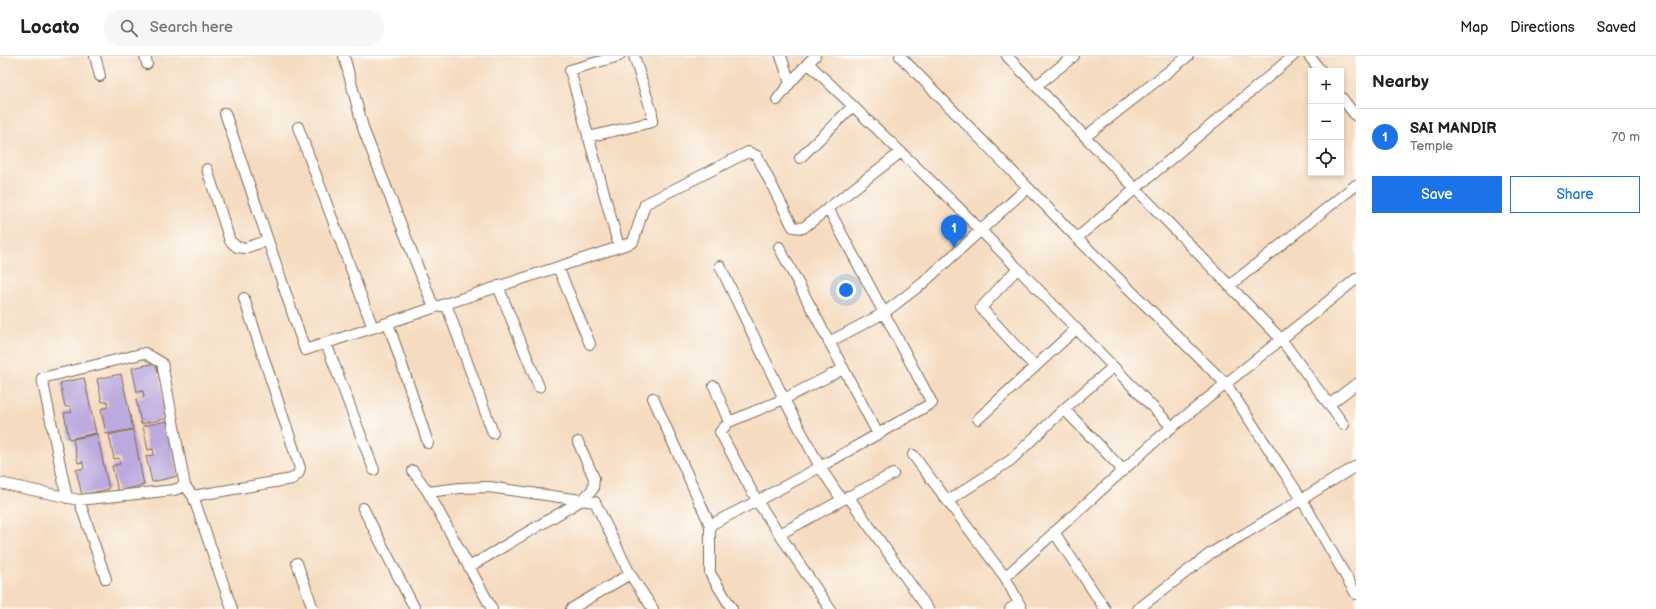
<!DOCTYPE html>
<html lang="en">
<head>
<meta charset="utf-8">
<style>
  :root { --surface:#fff; --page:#f6f6f6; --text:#202124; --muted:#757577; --line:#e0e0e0; --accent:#1a73e8 }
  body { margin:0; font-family:"Balsamiq Sans",sans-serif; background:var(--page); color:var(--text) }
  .controls { position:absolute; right:12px; top:12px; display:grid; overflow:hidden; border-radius:0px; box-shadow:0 2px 6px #0003 }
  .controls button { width:36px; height:36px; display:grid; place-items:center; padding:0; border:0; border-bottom:1px solid var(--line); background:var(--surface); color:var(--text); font:20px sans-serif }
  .you { position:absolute; left:846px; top:234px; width:14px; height:14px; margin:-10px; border:3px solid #fff; border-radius:50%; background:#1a73e8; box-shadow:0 0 0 6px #1a73e833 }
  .badge { display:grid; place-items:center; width:26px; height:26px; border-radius:50%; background:var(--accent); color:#fff; font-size:13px; font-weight:700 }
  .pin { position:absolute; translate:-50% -33px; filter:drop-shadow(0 1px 2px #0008) }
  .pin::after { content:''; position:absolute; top:21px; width:14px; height:12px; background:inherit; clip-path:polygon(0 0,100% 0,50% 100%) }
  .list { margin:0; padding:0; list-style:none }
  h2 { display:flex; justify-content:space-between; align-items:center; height:52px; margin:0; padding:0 16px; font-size:17px }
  h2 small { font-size:13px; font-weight:400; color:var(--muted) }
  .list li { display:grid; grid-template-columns:26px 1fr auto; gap:12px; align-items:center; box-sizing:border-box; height:56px; padding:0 16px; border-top:1px solid var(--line) }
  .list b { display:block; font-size:15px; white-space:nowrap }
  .list p { margin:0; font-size:13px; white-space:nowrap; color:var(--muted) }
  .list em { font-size:13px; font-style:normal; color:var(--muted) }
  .actions { display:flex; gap:8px; padding:12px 16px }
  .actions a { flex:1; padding:9px 0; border:1px solid var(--accent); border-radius:0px; text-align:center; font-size:14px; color:var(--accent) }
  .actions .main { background:var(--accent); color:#fff }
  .icon { flex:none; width:22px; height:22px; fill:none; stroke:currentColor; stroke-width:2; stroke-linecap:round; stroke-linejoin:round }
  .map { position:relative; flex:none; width:1356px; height:553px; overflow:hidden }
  header { display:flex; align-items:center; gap:24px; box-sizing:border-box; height:56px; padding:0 20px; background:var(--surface); border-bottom:1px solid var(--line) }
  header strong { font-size:19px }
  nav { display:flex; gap:22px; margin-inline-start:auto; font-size:14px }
  .search { width:280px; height:36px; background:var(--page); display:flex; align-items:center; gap:10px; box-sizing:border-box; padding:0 14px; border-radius:22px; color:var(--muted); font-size:15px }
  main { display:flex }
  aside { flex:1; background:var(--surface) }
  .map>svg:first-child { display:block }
  .building { fill:#bcaade }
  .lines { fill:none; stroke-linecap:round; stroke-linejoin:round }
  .street-casing { stroke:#7c6856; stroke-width:12 }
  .street { stroke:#fff; stroke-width:10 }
</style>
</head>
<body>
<header>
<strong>Locato</strong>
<div class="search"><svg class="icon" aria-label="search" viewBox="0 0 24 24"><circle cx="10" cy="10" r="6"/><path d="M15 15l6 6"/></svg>Search here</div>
<nav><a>Map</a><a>Directions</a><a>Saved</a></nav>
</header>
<main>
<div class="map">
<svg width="1356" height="553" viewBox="0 0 1356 553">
  <rect width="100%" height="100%" fill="#fdfcf7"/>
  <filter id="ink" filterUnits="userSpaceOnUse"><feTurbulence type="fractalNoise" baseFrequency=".025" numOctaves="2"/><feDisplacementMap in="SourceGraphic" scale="8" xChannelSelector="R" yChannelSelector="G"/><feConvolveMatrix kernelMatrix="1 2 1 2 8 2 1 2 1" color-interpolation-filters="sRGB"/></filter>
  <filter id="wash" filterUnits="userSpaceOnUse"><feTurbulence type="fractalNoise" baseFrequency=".012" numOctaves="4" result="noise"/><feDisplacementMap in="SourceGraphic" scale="16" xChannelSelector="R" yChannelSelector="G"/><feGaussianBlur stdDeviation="0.9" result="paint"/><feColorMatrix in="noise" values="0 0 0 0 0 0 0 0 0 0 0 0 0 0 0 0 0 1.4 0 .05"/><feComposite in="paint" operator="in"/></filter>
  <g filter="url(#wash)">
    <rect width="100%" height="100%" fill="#f5dbbf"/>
    <g id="blocks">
      <path class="building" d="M156,307l12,55 -27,6 -5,-25 8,-2 -1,-6 -6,1 -5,-24z
        M121,318l12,55 -27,5 -5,-25 7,-2 -1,-6 -5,1 -5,-23z
        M84,322l12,55 -27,6 -5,-26 8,-1 -2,-6 -5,1 -5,-24z
        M167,365l11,55 -26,6 -6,-26 8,-1 -1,-6 -5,1 -5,-24z
        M133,374l11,55 -26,6 -6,-25 8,-2 -1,-6 -5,1 -5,-24z
        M97,378l12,55 -27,6 -6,-25 8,-2 -1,-6 -5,1 -5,-24z"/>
    </g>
  </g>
  <g filter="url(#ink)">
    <use href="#blocks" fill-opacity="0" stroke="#7c6856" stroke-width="1"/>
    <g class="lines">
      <defs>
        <path id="street" d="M95,0l5,20
          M145,0l2,8
          M344,0l20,75 70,177
          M619,0l-49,14 49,177 14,-5 12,-38 103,-52 9,4 36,71 10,1 98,-76
          M781,0l9,27 18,-20
          M815,0l-7,7 149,143 215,221
          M900,0l177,182 216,-182
          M1007,0l274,283 63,86
          M1309,0l12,15
          M1036,30l38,-30
          M1341,41l15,19
          M777,44l13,-17
          M225,57l80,237 314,-103
          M298,71l75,201
          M588,81l64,-15v-9l-18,-57
          M1085,81l103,-81
          M800,102l53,-52
          M207,113l23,72 7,6 8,1 23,-8
          M828,152l104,195 -112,64 22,33 51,-26
          M1077,182l149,146 75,114 55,96
          M779,191l99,187
          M720,210l64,133 36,68 -63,34 -37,-69 9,-10 55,-23 59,-30
          M558,211l32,77
          M1017,213l-36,39 54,59
          M498,230l41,101
          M1229,230l127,-101
          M446,248l47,129
          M388,267l40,120
          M829,286l55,-29 39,-30 104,-95
          M326,287l48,127
          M714,330l15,36
          M653,342l57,127 47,-24 73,108
          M1330,348l26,-20
          M1064,353l49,-42
          M978,363l98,-90
          M913,399l92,122 17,32
          M413,415l15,21
          M0,427l79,17 95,-10 11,-4 8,10 39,113
          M193,440l99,-17 6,-5 2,-6 -56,-170
          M848,440l80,113
          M67,442l-25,-120 103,-25 17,10 23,123
          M79,444l27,79
          M948,445l63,-41 53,-51 59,61
          M363,452l52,101
          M710,469v48l22,36
          M1054,476l51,77
          M780,478l62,-34
          M297,507l16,46
          M469,511l113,-67 11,-11 1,-11 -16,-36
          M1005,521l156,-141 195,-157
          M492,553l-64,-117 32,-4 29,-1 106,15 35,72
          M571,553l59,-35 23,35
          M1010,553l9,-6
          M1138,553l73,-56 35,-20 110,-67"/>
      </defs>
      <use href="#street" class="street-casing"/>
      <use href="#street" class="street"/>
    </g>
  </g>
</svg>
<div class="controls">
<button>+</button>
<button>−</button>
<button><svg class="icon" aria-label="locate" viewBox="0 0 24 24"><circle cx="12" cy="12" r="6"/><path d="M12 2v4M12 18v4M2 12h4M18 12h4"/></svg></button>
</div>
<div class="you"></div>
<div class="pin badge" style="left:954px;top:192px">1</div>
</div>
<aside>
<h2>Nearby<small></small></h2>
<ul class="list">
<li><span class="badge">1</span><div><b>SAI MANDIR</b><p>Temple</p></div><em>70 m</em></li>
</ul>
<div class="actions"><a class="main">Save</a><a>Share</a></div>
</aside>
</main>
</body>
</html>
